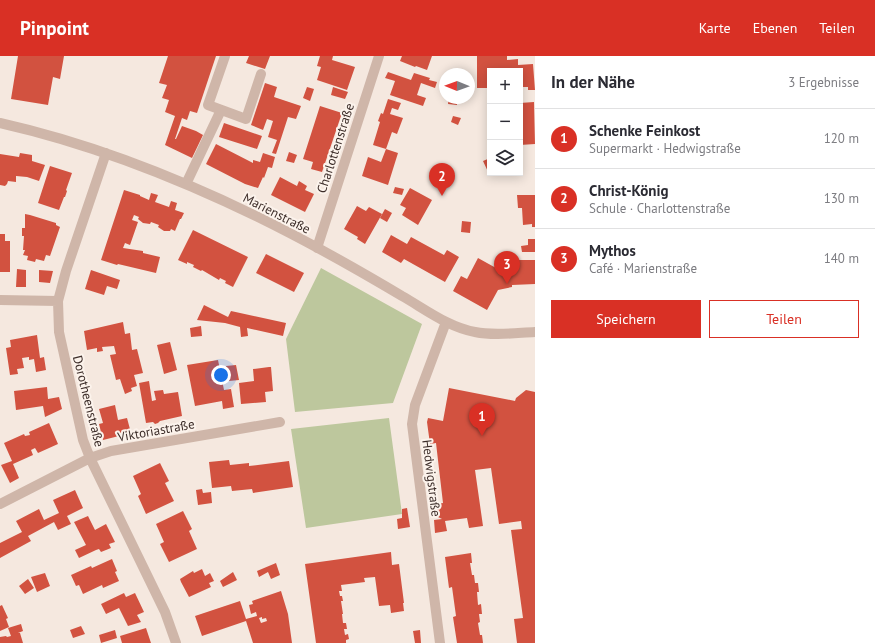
<!DOCTYPE html>
<html lang="de">
<head>
<meta charset="utf-8">
<style>
  :root { --surface:#fff; --page:#f7f7f7; --text:#2b2b33; --muted:#7c7c81; --line:#e1e1e2; --accent:#d93025 }
  body { margin:0; font-family:"PT Sans",sans-serif; background:var(--page); color:var(--text) }
  .controls { position:absolute; right:12px; top:12px; display:grid; overflow:hidden; border-radius:0px; box-shadow:0 2px 10px #0003 }
  .controls button { width:36px; height:36px; display:grid; place-items:center; padding:0; border:0; border-bottom:1px solid var(--line); background:var(--surface); color:var(--text); font:20px sans-serif }
  .compass { position:absolute; left:439px; top:12px; width:36px; height:36px; border-radius:50%; background:var(--surface); box-shadow:0 2px 10px #0003; rotate:271deg }
  .you { position:absolute; left:221px; top:319px; width:14px; height:14px; margin:-10px; border:3px solid #fff; border-radius:50%; background:#1a73e8; box-shadow:0 0 0 6px #1a73e833 }
  .badge { display:grid; place-items:center; width:26px; height:26px; border-radius:50%; background:var(--accent); color:#fff; font-size:13px; font-weight:700 }
  .pin { position:absolute; translate:-50% -33px; filter:drop-shadow(0 1px 2px #0008) }
  .pin::after { content:''; position:absolute; top:21px; width:14px; height:12px; background:inherit; clip-path:polygon(0 0,100% 0,50% 100%) }
  .list { margin:0; padding:0; list-style:none }
  h2 { display:flex; justify-content:space-between; align-items:center; height:52px; margin:0; padding:0 16px; font-size:17px }
  h2 small { font-size:13px; font-weight:400; color:var(--muted) }
  .list li { display:grid; grid-template-columns:26px 1fr auto; gap:12px; align-items:center; box-sizing:border-box; height:60px; padding:0 16px; border-top:1px solid var(--line) }
  .list b { display:block; font-size:15px; white-space:nowrap }
  .list p { margin:0; font-size:13px; white-space:nowrap; color:var(--muted) }
  .list em { font-size:13px; font-style:normal; color:var(--muted) }
  .actions { display:flex; gap:8px; padding:12px 16px }
  .actions a { flex:1; padding:9px 0; border:1px solid var(--accent); border-radius:0px; text-align:center; font-size:14px; color:var(--accent) }
  .actions .main { background:var(--accent); color:#fff }
  .icon { flex:none; width:22px; height:22px; fill:none; stroke:currentColor; stroke-width:2; stroke-linecap:round; stroke-linejoin:round }
  .map { position:relative; flex:none; width:535px; height:587px; overflow:hidden }
  header { display:flex; align-items:center; gap:24px; box-sizing:border-box; height:56px; padding:0 20px; background:var(--accent); color:#fff }
  header strong { font-size:19px }
  nav { display:flex; gap:22px; margin-inline-start:auto; font-size:14px }
  main { display:flex }
  aside { flex:1; background:var(--surface) }
  .map>svg:first-child { display:block }
  .green { fill:#bdc79d }
  .building { fill:#d25240; fill-rule:evenodd }
  .lines { fill:none; stroke-linecap:round; stroke-linejoin:round }
  .minor { stroke:#cfb6a9; stroke-width:10 }
  .labels { text-anchor:middle; stroke-width:4; stroke-linejoin:round; paint-order:stroke }
  .street-label { font-size:13px; fill:#3c2d29; stroke:#fcf3ec }
</style>
</head>
<body>
<header>
<strong>Pinpoint</strong>
<nav><a>Karte</a><a>Ebenen</a><a>Teilen</a></nav>
</header>
<main>
<div class="map">
<svg width="535" height="587" viewBox="0 0 535 587">
  <rect width="100%" height="100%" fill="#f5e8df"/>
  <path class="green" d="M321,212l101,56 -29,79 -98,9 -9,-73z
    M389,362l13,96 -96,14 -15,-99z"/>
  <path class="building" d="M18,0h46l-4,23 -7,-2 -5,28 -37,-6z
    M168,0h48l-19,57 -7,-2 -3,9 -5,-2 -7,21h1l6,-13 14,5 7,4 -11,23 -27,-13 10,-29 -10,-4 4,-12 -7,-2 5,-13 -8,-2z
    M249,0h21l-5,13 -19,-6z
    M320,0h13l-1,4 23,7 -8,23 -30,-10 4,-13 -4,-1z
    M402,0h30l-5,14 -11,-4 -1,1 -15,-6z
    M477,0h30v4l11,-1v6l15,-1 2,26h-7v-3h-8v-16h-30v17h-13z
    M388,16l23,8 3,-7 16,5 -1,2 8,2 -2,6 -14,-5 -4,12 9,3 -3,8 -33,-11 5,-14 -10,-3z
    M265,27l12,4 -3,10 27,9 -5,13 -8,-2 -12,37 -4,-1 5,-13 -9,-3 5,-16 -6,-2 -4,11 -12,-5z
    M307,31l7,2 -4,12 -7,-3z
    M333,31l15,5 -3,7 -14,-4z
    M449,42h8v7l-9,-1z
    M388,43l13,4 -3,7 -6,-2 -2,6 13,4 -6,16 -5,-2 -6,17 12,4 -10,32 -26,-9 6,-19 13,5 5,-13 -13,-4 7,-23 -2,-1 3,-8 2,1z
    M534,46l1,42 -15,1v-42z
    M320,50l22,7 -20,59 -11,-3 2,-7 -10,-3z
    M453,60l8,2 -3,7 -7,-3z
    M224,67l38,13 -5,13 -38,-12z
    M216,88l37,19v-3l7,2 3,-9 12,4 -3,11 -4,-1 -4,11 -1,-1 -5,11 -13,-4 -39,-20z
    M289,96l8,3 -3,8 -8,-2z
    M20,97l12,2v6l13,4 -6,16 -12,-4 -11,-1v6l-8,-1 -1,3 -2,2 -5,-1v-31l19,3z
    M490,102v18l-7,-15z
    M50,110l22,7 -6,17 1,1 -2,6h-1l-5,13 -21,-7z
    M280,121l17,9 2,-5 8,5 -2,4 9,4 -9,18 -34,-17z
    M395,131l9,2 -2,6 -9,-2z
    M410,132l22,12 -14,25 -16,-10 4,-7 -6,-3z
    M124,134l16,5v1l9,4 2,-7 7,2 -3,7 14,5 2,-6 6,2 -2,7 9,3 -3,6h-1l-5,12 -4,-2 -1,2h-6l-6,-4 1,-2 -8,-3 -1,2 -7,-1 -5,-4 1,-2 -5,-2 -2,5 6,2 -8,23 -5,-2 -2,5 20,3v2l17,4 -4,16 -38,-9 -1,1 -16,-5z
    M517,139h18v32h-3v-3l-9,1 -1,-17h-4z
    M357,150l9,5 3,-4 13,7 -17,30 -8,-5 1,-2 -14,-8z
    M385,153l7,4 -5,9 -7,-4z
    M25,158l5,1 26,8v2l4,2 -10,29 -4,-1 -2,6 -8,-2 -1,3 -8,-2 1,-4 -5,-1 2,-5h-2l1,-14h-2v-8h3z
    M462,165l9,1 -1,11 -9,-1z
    M193,174l55,27 -15,30 -8,-4 1,-2 -6,-3 -1,2 -17,-10 -1,1 -8,-4 1,-2 -7,-3v2l-9,-4z
    M0,178h5v7h5v31h-10z
    M391,179l16,9 4,-7 33,18 3,-5 12,7 -14,25 -41,-23 -3,4 -19,-11z
    M528,183h7v13h-13l-1,-6 7,-1z
    M266,198l38,19 -10,19 -38,-19z
    M511,199v5h24v24l-23,1v2l-14,3 -11,20 -34,-19 8,-15 6,3 11,-21 18,10v2l7,-1 -1,-13z
    M17,213l9,1v17h-10z
    M39,214l14,1 -3,12 -11,-1z
    M91,214l29,10 -3,9 -10,-3 -3,9 -19,-6z
    M204,249l24,12 3,-6 55,12 -3,13 -36,-8 1,8 -7,1 -1,-10 -15,-4 -28,-3z
    M123,266l2,12 5,-1 2,17 5,-1 6,24 -9,2 3,11 -6,2 1,3 -7,3 -5,-15 -4,1 -6,-25 6,-1 -2,-8 -12,1 1,4 -6,1v-4l-10,2 -3,-19z
    M201,270l1,10 -11,1 -1,-9z
    M37,279l3,23 4,-1 2,13 -10,2 -2,-13 -5,1v-3l-7,1 2,10 -7,1 1,5 -8,1 -4,-27 5,-1 -1,-7z
    M170,286l7,28 -13,4 -7,-29z
    M218,304l6,30 7,-1 3,18 -11,2 -1,-8 -27,5 -8,-41z
    M236,309l3,15 -10,1 -3,-15z
    M269,311h2l2,24 -8,1 1,10 -25,2 -2,-21 15,-2 -1,-12z
    M149,325l3,20 4,-1 -2,-9 9,-1 1,4 14,-2 4,24 -22,5 -2,2 -3,1 -2,-2 -7,1 -7,-40z
    M47,331l1,12 11,-2 3,12 -17,8 -2,-11 -27,4 -2,-19z
    M449,332l66,13 1,-3 10,-8 9,2v251h-18l-3,-24 9,-1 -12,-88 11,-1 -1,-8 -22,3 -8,-56 -16,2 8,56 -14,2 -2,-10 -22,3 2,10 -12,2 -1,-13 8,-1 -4,-2 -2,-13 7,-1 -7,-60 -6,1 -3,-22 1,-4 15,3z
    M115,349l3,15 9,-2 4,15 -28,7 -4,-16 4,-1 -4,-14z
    M49,367l9,21 -20,9 -3,-5 -4,2 2,5 -20,9 6,14 -9,5 -9,-18 11,-4 -8,-18 20,-9 1,2 5,-1 -1,-3z
    M229,404l1,5 19,-2v3l40,-5 4,26 -40,6 -1,-4 -20,2 -1,-5 -19,2 -3,-26z
    M160,407l9,18 -4,2 9,18 -28,13 -8,-18 3,-2 -8,-18z
    M202,433l1,4 8,-1 1,11 -14,2 -2,-15z
    M75,434l8,18 -16,8 4,8 -13,6 -4,-8 -26,14 3,5 -31,17v-15l22,-11 -6,-11 23,-12 5,11 15,-7 -6,-13z
    M407,452l3,19 -12,2 -1,-10 5,-1v-9z
    M183,455l9,18 -3,2 8,18 -28,13 -9,-18 4,-2 -8,-18z
    M88,460l7,14 11,-6 9,18 -6,2 2,4 -10,4 -2,-3 -3,1 -17,8 -4,-8 11,-5 -12,-23z
    M391,496l1,13 7,-1 5,39h-1l1,8 -13,2 -1,-8 -11,1 -4,-29 -11,1 1,4 -24,3 1,6h-3l1,5h2l1,5h-2l2,13h-1l1,9h3l1,6h-3l1,6 3,-1 1,5 -3,1v3h-30l-11,-79z
    M471,497l1,10h-2l2,12h2l1,8h3l1,9h-2l1,13 3,-1 1,10h-3l1,8 -2,1 2,12h2l1,8h-26l-4,-26 3,-1 -4,-29 -3,1 -4,-31z
    M112,503l5,12 -2,1 4,9 -16,7 -1,-3 -19,9 -4,-9 -3,1 -5,-11 20,-9 1,2z
    M276,507l4,12 -9,4 -3,-7 -9,5 -2,-6z
    M202,513l3,7 5,-3 4,8 -5,2 2,4 -22,10 -8,-15 -1,-3 13,-8 1,2z
    M233,516l4,8 -14,7 -3,-6z
    M45,517l5,13 -13,6 -6,-15z
    M28,523l6,9 -9,6 -6,-8z
    M281,535l7,23 4,29h-39l-7,-22 -44,15 -7,-20 45,-15 6,18 11,-3 -1,-4 -5,2 -2,-9 4,-1 -1,-3zM262,561v2l4,-1 1,3 -6,2 -2,-5z
    M124,537l2,4 9,-4 9,19 -7,3 4,7 -13,4 -9,-18 -13,6 -5,-10z
    M2,549l6,13 -2,1 3,8 -9,4v-25z
    M21,568l2,7 -5,2h2l3,10h-23v-6l6,-1 1,1 4,-1 -3,-8z
    M81,570l4,8 -12,4 -3,-8z
    M146,572l5,15h-29l-2,-7z
    M115,574l2,8 -16,5 -2,-8z
    M420,574l1,13h-6l-2,-12z"/>
  <g class="lines">
    <path class="minor" d="M225,0l-17,49 38,14 15,-45
      M0,67c89,20 176,54 258,94 49,24 97,51 144,79 23,13 46,31 73,36 19,4 40,1 60,0
      M106,97l-40,118 -8,30 1,31 24,108 7,18 75,154 11,31
      M186,128l35,-74
      M317,192l62,-192
      M0,244l58,1
      M0,448l90,-46 21,-7 169,-29
      M440,587l-28,-219 3,-19 31,-83"/>
  </g>
  <g class="labels">
    <g class="street-label">
      <text transform="translate(335 92) rotate(-72)" y="5">Charlottenstraße</text>
      <text transform="translate(277 157) rotate(27)" y="5">Marienstraße</text>
      <text transform="translate(89 345) rotate(76)" y="5">Dorotheenstraße</text>
      <text transform="translate(156 374) rotate(-10)" y="5">Viktoriastraße</text>
      <text transform="translate(432 422) rotate(83)" y="5">Hedwigstraße</text>
    </g>
  </g>
</svg>
<div class="controls">
<button>+</button>
<button>−</button>
<button><svg class="icon" aria-label="layers" viewBox="0 0 24 24"><path d="M12 4l9 5-9 5-9-5zM3 14l9 5 9-5"/></svg></button>
</div>
<svg class="compass" viewBox="-18 -18 36 36"><path d="M0-13l5 13h-10z" fill="#e53935"/><path d="M0 13l5-13h-10z" fill="#7c7c81"/></svg>
<div class="you"></div>
<div class="pin badge" style="left:482px;top:380px">1</div>
<div class="pin badge" style="left:442px;top:140px">2</div>
<div class="pin badge" style="left:507px;top:228px">3</div>
</div>
<aside>
<h2>In der Nähe<small>3 Ergebnisse</small></h2>
<ul class="list">
<li><span class="badge">1</span><div><b>Schenke Feinkost</b><p>Supermarkt · Hedwigstraße</p></div><em>120 m</em></li>
<li><span class="badge">2</span><div><b>Christ-König</b><p>Schule · Charlottenstraße</p></div><em>130 m</em></li>
<li><span class="badge">3</span><div><b>Mythos</b><p>Café · Marienstraße</p></div><em>140 m</em></li>
</ul>
<div class="actions"><a class="main">Speichern</a><a>Teilen</a></div>
</aside>
</main>
</body>
</html>
